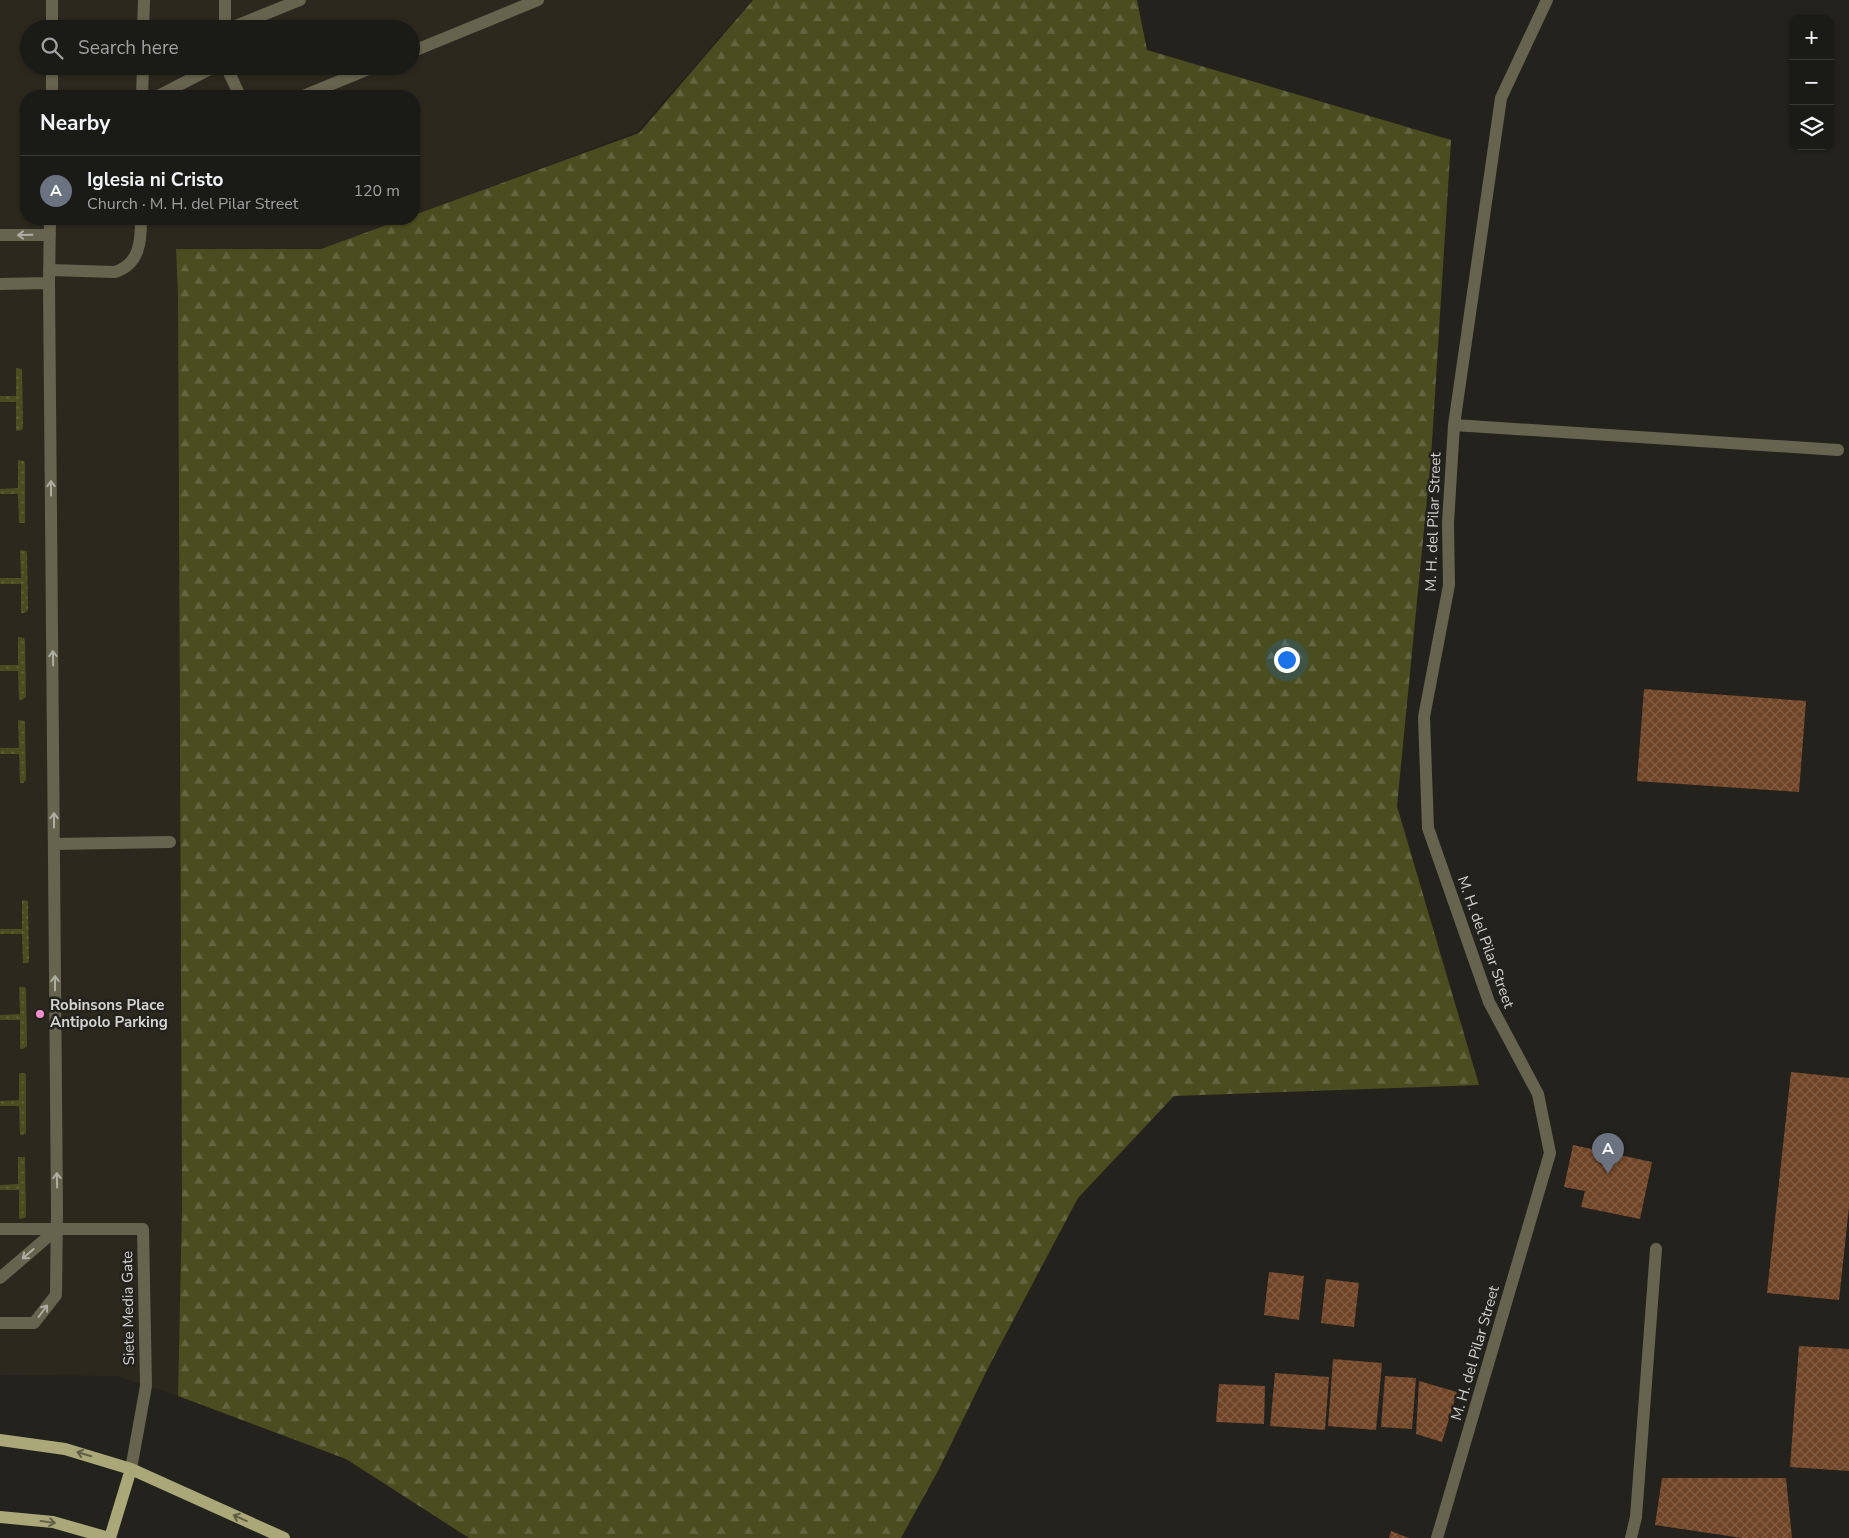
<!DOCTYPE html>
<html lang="en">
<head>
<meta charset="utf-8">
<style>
  :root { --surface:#1a1a16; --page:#272723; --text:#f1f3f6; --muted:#9fa1a1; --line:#383835; --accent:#7c3aed }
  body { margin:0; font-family:"Nunito Sans",sans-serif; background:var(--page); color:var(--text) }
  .controls { position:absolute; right:15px; top:15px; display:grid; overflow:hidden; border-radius:10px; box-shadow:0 1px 4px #0004 }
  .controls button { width:45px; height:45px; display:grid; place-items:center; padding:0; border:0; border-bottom:1px solid var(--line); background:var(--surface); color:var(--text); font:25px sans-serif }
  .you { position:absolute; left:1286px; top:659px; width:18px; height:18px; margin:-12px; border:4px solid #fff; border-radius:50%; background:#1a73e8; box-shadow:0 0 0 8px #1a73e833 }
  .badge { display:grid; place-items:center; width:32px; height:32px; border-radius:50%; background:var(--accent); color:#fff; font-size:16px; font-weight:700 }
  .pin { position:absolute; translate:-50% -41px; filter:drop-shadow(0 1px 2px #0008) }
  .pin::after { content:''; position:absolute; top:26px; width:18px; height:15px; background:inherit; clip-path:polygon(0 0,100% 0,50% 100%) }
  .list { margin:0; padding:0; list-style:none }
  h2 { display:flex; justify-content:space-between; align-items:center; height:65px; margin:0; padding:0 20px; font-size:21px }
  h2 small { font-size:16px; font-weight:400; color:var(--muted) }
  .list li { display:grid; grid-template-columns:32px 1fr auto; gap:15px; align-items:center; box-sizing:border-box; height:70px; padding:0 20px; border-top:1px solid var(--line) }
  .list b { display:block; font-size:19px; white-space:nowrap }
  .list p { margin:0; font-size:16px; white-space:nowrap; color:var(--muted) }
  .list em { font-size:16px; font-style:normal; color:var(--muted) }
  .icon { flex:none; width:28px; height:28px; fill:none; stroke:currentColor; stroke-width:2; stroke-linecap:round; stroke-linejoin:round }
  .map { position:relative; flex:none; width:1849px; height:1538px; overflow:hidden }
  .search { position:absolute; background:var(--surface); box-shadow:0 1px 4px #0004; left:20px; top:20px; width:400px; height:55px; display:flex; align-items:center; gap:12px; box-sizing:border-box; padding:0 18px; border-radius:28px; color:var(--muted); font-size:19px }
  .panel { position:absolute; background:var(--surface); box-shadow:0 1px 4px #0004; left:20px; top:90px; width:400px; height:135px; border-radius:20px }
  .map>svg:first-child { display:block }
  .built { fill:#2b291e; fill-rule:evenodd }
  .green { fill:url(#green-dots) }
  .forest { fill:url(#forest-firs) }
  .building { fill:url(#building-cross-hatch) }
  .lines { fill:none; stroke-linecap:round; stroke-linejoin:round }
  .minor { stroke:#66644e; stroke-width:12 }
  .major { stroke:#aaa778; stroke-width:12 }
  .oneway { stroke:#aeada2 }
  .oneway2 { stroke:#605e46 }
  .poi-dot { fill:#f890ca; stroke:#23221d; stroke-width:2 }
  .labels { text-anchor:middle; stroke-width:5; stroke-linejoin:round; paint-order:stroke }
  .street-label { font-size:15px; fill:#d4d4d0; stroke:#23221d }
  .poi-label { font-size:15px; font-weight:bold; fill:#d4d4d0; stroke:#23221d; text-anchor:start }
</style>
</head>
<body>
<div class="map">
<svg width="1849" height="1538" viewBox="0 0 1849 1538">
  <defs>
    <pattern id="green-dots" width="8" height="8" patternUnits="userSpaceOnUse" patternTransform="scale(1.25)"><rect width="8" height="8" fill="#494d20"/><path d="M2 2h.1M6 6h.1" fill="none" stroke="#62663f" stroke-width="1.8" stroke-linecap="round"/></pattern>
    <pattern id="forest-firs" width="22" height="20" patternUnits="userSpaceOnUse" patternTransform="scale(1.25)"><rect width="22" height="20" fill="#494d20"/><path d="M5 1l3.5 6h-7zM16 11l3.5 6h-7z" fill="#62663f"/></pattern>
    <pattern id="building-cross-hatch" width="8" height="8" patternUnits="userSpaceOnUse" patternTransform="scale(1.25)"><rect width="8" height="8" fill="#704426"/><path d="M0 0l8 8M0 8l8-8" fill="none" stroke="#845e44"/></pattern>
  </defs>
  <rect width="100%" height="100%" fill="#23221d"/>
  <path class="built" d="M0,0h752l-115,132 -223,83v-119h-388v123h377l-82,30h-145l2,47 4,911 -4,189 -61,-20 -117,-1zM29,29h382v37h-382z"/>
  <path class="green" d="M16,368l6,1v2l1,57 -1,2 -6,1v-29h-16v-6h16z
    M18,460l6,1 1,3v59h-6l-1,-29h-18v-5l18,-1z
    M20,550l6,1 1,2 1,57 -3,3h-4v-29h-21v-6h21z
    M18,637l6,1 1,3 1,56 -4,3h-3l-1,-29h-18v-6h18z
    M18,720l7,1v2l1,57 -3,3h-3l-1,-29h-19v-6h19z
    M22,900l6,1v3l1,56 -1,3h-5l-1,-29h-22v-5h22z
    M19,987h6l1,3 1,56 -4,3h-3v-29h-20v-5l20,-1z
    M19,1073h6l1,3v57l-3,2h-3l-1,-29h-19v-5l19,-1z
    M18,1157h7v2l1,57 -1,2 -6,1v-29h-19v-5l18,-1z"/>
  <path class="forest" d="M753,0h384l10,50 304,90 -20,318 -34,348 82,279 -305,11 -96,102 -90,170 -49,101 -38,69h-432l-123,-79 -168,-63 4,-189 -4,-911 -2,-47h145l82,-30h11v-4l225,-82z"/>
  <path class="building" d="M1644,689l162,12 -7,91 -162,-11z
    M1791,1072l58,6v129l-10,93 -72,-7z
    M1573,1145l79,17 -12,57 -59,-12 4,-16 -21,-4z
    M1269,1272l35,4 -5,44 -35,-5z
    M1326,1279l33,4 -5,44 -33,-4z
    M1799,1346l50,3v122l-59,-4z
    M1333,1359l49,4 -6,67 -48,-4z
    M1275,1373l54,4 -4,53 -55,-4z
    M1385,1376l31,2 -4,51 -31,-2z
    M1419,1381l38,11 -15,50 -26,-8z
    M1219,1384l46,2 -1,38 -48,-2z
    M1662,1478h124l6,60h-50l-87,-13z
    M1391,1531l18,7h-20z"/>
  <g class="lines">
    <path class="minor" d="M1547,0l-46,98 -47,327 384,25
      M52,29v-29
      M143,29l1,-29
      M225,29v-29
      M228,29l72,-29
      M411,52l127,-52
      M226,66l14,30
      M52,96v-30
      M142,96l1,-30
      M158,96l58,-30
      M303,96l73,-30
      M0,235h50
      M49,270l66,2c25,-8 26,-31 26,-53
      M0,284l49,-1
      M54,844l116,-2
      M0,1229h143l3,157 -15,83
      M0,1278l57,-49
      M0,1323h34l22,-28 1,-85 -8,-927 1,-64
      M1437,1538l113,-385 -12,-59 -49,-92 -61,-174 -4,-111 25,-132 -1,-62 6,-98
      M1631,1538l5,-21 20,-268"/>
    <path class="major" d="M0,1440l65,9 66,20 153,69
      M0,1517l53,5 56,16
      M110,1538l21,-69"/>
  </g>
  <defs><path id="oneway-shaft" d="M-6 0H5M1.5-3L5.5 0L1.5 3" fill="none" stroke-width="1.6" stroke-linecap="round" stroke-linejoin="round" transform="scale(1.25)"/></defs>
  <g class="oneway">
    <use href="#oneway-shaft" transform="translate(25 235) rotate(179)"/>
    <use href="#oneway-shaft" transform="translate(51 488) rotate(-90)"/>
    <use href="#oneway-shaft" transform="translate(53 658) rotate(-91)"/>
    <use href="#oneway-shaft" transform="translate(54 820) rotate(-90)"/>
    <use href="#oneway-shaft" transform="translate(55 983) rotate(-90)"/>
    <use href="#oneway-shaft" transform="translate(57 1180) rotate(-91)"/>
    <use href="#oneway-shaft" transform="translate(28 1254) rotate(139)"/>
    <use href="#oneway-shaft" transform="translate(43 1311) rotate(-53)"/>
  </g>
  <g class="oneway2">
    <use href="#oneway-shaft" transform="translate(84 1454) rotate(-163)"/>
    <use href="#oneway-shaft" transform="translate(240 1518) rotate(-156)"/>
    <use href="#oneway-shaft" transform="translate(48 1522) rotate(8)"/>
  </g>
  <circle class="poi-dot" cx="40" cy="1014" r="5"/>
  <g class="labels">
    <g class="street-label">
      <text transform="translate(1433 522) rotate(-88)" y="5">M. H. del Pilar Street</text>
      <text transform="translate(1486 942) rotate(70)" y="5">M. H. del Pilar Street</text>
      <text transform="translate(128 1308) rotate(-91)" y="5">Siete Media Gate</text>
      <text transform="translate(1475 1353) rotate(-74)" y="5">M. H. del Pilar Street</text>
    </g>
    <g class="poi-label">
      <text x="50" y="1010">Robinsons Place<tspan x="50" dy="17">Antipolo Parking</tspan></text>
    </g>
  </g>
</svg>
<div class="controls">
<button>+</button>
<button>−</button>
<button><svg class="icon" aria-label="layers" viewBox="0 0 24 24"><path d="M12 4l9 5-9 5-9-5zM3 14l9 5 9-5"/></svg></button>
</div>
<div class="you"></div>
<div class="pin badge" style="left:1608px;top:1174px;background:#6b7280">A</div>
<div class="search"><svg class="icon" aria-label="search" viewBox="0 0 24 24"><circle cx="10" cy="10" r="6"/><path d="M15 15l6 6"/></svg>Search here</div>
<section class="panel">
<h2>Nearby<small></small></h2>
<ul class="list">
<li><span class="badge" style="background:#6b7280">A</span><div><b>Iglesia ni Cristo</b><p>Church · M. H. del Pilar Street</p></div><em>120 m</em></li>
</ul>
</section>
</div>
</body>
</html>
